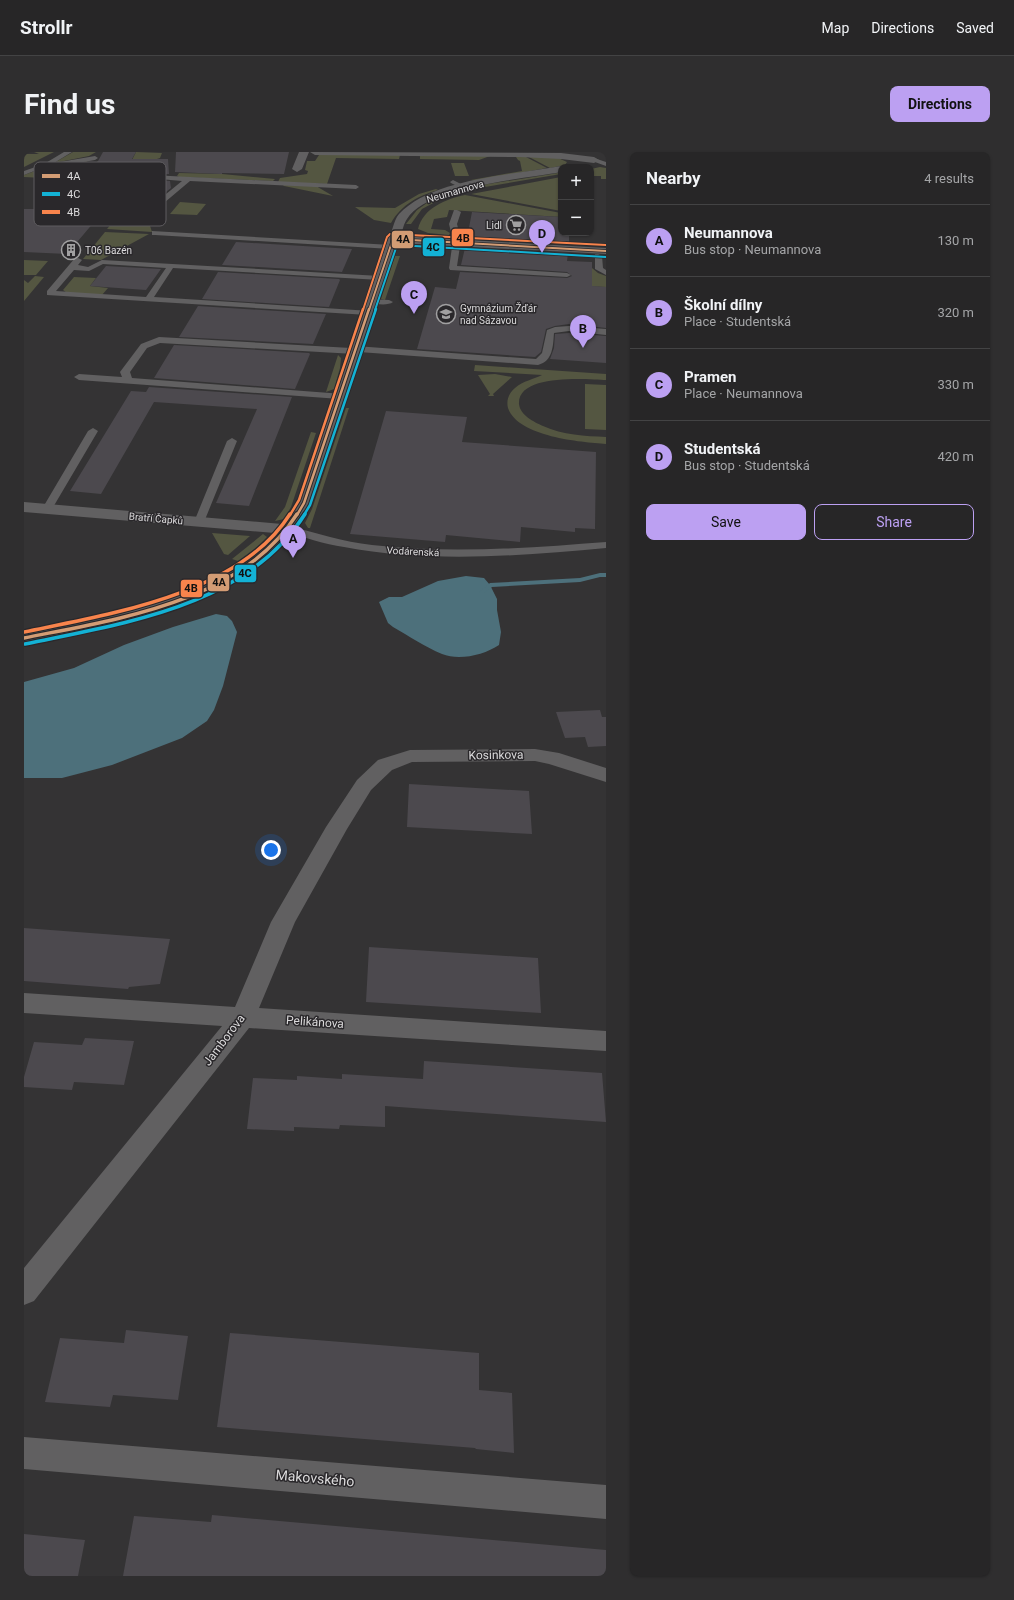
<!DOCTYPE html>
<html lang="en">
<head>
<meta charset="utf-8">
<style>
  :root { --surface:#272627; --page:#2f2e2f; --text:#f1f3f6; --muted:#a4a5a7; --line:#434344; --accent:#bca0f2 }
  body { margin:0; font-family:Roboto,sans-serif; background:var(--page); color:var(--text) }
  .controls { position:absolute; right:12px; top:12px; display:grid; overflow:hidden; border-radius:8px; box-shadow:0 1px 3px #0004 }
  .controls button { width:36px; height:36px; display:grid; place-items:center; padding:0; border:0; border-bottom:1px solid var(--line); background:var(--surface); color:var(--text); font:20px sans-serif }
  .you { position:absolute; left:247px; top:698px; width:14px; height:14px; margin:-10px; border:3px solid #fff; border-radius:50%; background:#1a73e8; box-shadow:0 0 0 6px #1a73e833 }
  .badge { display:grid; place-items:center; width:26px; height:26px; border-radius:50%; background:var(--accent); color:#111; font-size:13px; font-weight:700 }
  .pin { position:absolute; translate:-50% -33px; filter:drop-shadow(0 1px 2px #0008) }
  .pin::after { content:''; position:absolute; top:21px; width:14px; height:12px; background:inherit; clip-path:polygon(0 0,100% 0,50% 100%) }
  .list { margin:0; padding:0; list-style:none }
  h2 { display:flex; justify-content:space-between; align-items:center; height:52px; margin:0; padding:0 16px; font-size:17px }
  h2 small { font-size:13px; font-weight:400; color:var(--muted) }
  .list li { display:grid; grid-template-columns:26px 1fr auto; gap:12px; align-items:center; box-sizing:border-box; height:72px; padding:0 16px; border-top:1px solid var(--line) }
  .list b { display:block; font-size:15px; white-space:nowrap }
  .list p { margin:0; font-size:13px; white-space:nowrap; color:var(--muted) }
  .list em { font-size:13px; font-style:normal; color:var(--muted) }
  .actions { display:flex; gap:8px; padding:12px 16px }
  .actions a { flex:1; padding:9px 0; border:1px solid var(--accent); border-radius:8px; text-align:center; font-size:14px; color:var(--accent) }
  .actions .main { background:var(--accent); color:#111 }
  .map { position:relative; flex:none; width:582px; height:1424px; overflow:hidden; border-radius:8px }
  header { display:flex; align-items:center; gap:24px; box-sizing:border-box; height:56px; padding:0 20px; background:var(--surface); border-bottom:1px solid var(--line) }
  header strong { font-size:19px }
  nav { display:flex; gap:22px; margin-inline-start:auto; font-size:14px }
  .intro { display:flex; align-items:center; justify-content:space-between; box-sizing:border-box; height:96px; padding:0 24px }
  h1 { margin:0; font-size:28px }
  .button { padding:10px 18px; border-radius:8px; background:var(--accent); color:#111; font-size:14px; font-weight:700 }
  main { display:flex; gap:24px; padding:0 24px }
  aside { flex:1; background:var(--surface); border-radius:8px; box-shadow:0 1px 3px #0004 }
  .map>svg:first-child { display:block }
  .green { fill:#545641 }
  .water { fill:#4d707b }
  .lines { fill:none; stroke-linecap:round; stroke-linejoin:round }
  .stream { fill:#4d707b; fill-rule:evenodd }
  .building { fill:#4c494e }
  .lane { fill:#616061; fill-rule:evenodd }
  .street { fill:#616061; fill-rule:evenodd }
  .bus-1-far2-casing { stroke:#2a282b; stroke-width:3.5 }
  .bus-1-far1-casing { stroke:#2a282b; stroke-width:4.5 }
  .bus-1-casing { stroke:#2a282b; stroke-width:6 }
  .bus-2-far2-casing { stroke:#2a282b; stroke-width:3.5 }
  .bus-2-far1-casing { stroke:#2a282b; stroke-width:4.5 }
  .bus-2-casing { stroke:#2a282b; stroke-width:6 }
  .bus-3-far2-casing { stroke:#2a282b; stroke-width:3.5 }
  .bus-3-far1-casing { stroke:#2a282b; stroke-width:4.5 }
  .bus-3-casing { stroke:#2a282b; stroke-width:6 }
  .bus-1-far2 { stroke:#d39c74; stroke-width:2 }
  .bus-1-far1 { stroke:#d39c74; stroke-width:2.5 }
  .bus-1 { stroke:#d39c74; stroke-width:3.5 }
  .bus-2-far2 { stroke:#13b2d5; stroke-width:2 }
  .bus-2-far1 { stroke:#13b2d5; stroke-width:2.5 }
  .bus-2 { stroke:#13b2d5; stroke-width:3.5 }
  .bus-3-far2 { stroke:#f8844c; stroke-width:2 }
  .bus-3-far1 { stroke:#f8844c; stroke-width:2.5 }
  .bus-3 { stroke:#f8844c; stroke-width:3.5 }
  .labels { text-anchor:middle; stroke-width:3; stroke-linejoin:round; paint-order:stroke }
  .far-street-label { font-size:10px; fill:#dbdadb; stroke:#2a282b }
  .far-poi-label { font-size:10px; fill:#dbdadb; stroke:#2a282b; text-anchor:start }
  .street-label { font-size:12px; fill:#dbdadb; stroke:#2a282b }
  .near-street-label { font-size:14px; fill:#dbdadb; stroke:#2a282b }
  .key { fill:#2a282b; stroke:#5f5d60; stroke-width:1 }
  .key-label { font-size:11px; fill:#dbdadb }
  .line-badge { stroke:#2a282b; stroke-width:1.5 }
  .pale-badge-label { font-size:11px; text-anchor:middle; font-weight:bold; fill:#111 }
</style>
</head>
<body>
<header>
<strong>Strollr</strong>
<nav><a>Map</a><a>Directions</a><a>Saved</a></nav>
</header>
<div class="intro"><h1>Find us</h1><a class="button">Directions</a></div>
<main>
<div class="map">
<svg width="582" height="1424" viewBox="0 0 582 1424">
  <rect width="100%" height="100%" fill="#343334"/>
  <path class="green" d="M10,0h20l-30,15v-11l3,-2h12z
    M49,0h23l-7,4 -35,7z
    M112,0l26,1 -2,5 -6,2 -61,6 5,-5 33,1z
    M295,3h81l-1,4 -63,-1 -9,26 -49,-2 2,-4 27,-4 1,-3 -3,-1 2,-9h8z
    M396,3l70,1 -11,4 -59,-1z
    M492,5h10l21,11 -72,13 -4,-1 51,-9 -2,-10 -2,-1z
    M505,5h27l11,5 -2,3 -15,3z
    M62,9l3,2 -4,4 -14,1 -7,7h-7l-2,3 8,1 -39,-2v-2l19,-7z
    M427,11h13l5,13h-14z
    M576,15l6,1v11h-5v-3h-10v-7z
    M155,21l43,1 53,5 -2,2 -94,-4 -2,-1z
    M534,21l3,1 -76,13 -3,-2z
    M537,25v34l-90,-17z
    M258,32l34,2 17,10 -49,-10z
    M455,35l2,1 -44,13 -15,8 -11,15h-5l11,-14 17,-12z
    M412,37l2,1c-20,6 -36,14 -47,33l-17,-3 -19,-13 40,1 24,-14z
    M441,43l96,18v4l-112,-7 -2,7 -13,2 -3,10 14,1 5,3 -1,2 -21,-2 -10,-4c5,-21 28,-30 47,-34z
    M156,50l26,2 -9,11 -27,-1z
    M99,58l23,3 6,19 -45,-3z
    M81,80l44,2 -48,26 -18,-1z
    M371,104h5l-15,44 -4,-1z
    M0,108l24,1 -12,14h-12z
    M568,116l6,5 8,3v11l-22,-1z
    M11,124l9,1 -20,24v-21l4,3z
    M50,125l22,1 -6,8 18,2 -6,7 -35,-2 -4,-3z
    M314,203l3,3 -1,10 -6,21 -8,3z
    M451,213l131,9v6c-18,-1 -89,-7 -87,24 1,11 15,18 24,22 20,9 42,10 63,11v7c-25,-2 -88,-7 -98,-36 -2,-8 1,-15 7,-20 8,-7 19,-9 27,-13l-68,-4z
    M471,222l17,3 -19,17 1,2h-6l2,-2 -12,-19z
    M561,232l21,1v45l-21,-1z
    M322,256h3l-39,120h-2l-3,-5 7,-14z
    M287,280l5,1 -25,74 -7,12 -9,2 10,-14z
    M188,381l38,3 -22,19 -4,-1z
    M239,382l4,3 -10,10 -19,14 -6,-2z"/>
  <path class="water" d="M442,424l18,2 6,7 7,14v11l4,22 -2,13c-15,10 -40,16 -57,9 -17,-7 -33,-18 -49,-27l-5,-4 -9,-21 10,-5h13l36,-16z
    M192,462l11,2 5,5 5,11 -14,54 -9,24 -7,11 -25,17 -70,27 -50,13h-38v-96l50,-14 50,-23 49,-18z"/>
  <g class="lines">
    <path class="stream" d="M576,421h6v4h-6l-20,5 -88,5 -8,6h-4l-1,-1 11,-9 90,-5z"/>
  </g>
  <path class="building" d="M79,0h33l-4,7h36l1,15h-19l-4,3 2,2 22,2 1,7 -20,16 -40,-2 -44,52 -43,-2v-43h13l21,-34 16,1 3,-6h16z
    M152,0h113l-5,22 -62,-1v1l-47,-2z
    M448,60l89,5v16h8v11l-102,-6z
    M212,90l116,7 -10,23 -120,-7z
    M441,96l103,5 -1,8 25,1v24l14,1v41l-37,-4 -14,2 -9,3 -5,23 -6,5 -118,-8 18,-62 21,2 4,-17 107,6 5,-2 -5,-4 -106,-7z
    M82,114l55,3 -15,21 -56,-4z
    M194,120l121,7 1,1 -11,27 -127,-8z
    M174,154l128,8 -13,30 -134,-7z
    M545,181l37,3v27l-56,-4 4,-11 1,-14z
    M150,193l135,8 1,1 -15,35 -141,-11z
    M125,235l143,10 -43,109 -33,-3 41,-94 -103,-7 -53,92 -31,-3 61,-100 15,1z
    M362,259l81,6 -5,25 134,10 -1,77 -20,-1v4l-54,-5 -1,15 -74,-7 -1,7 -95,-8z
    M576,558l2,7h4v29l-18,1 -3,-10 -20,1 -9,-26z
    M385,632l120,7 3,43 -125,-7z
    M0,776l146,11 -10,45 -31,3 -1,2 -104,-8z
    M345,795l169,11 3,55 -175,-11z
    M61,886l49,3 -10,44 -50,-3 -2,8 -48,-3v-10l10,-35 48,3z
    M400,909l178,12 4,49 -221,-16v21l-45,-2 -1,4 -45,-2v4l-47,-2 6,-51 44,2v-4l45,3v-5l81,5z
    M102,1178l62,6 -10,64 -65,-5 -3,12 -65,-5 15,-64 64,5z
    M206,1181l249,20v37l33,3 2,60 -38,-4 -1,-1 -258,-21z
    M188,1363l394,35v26h-483l11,-60 77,6z
    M0,1382l61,6 -7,36h-54z"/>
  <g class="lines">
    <path class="lane" d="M40,0h8l-18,11 41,-7 3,2 -3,2 -40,7 -2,-1 -1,-2 -28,11v-4l20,-7z
      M570,6l12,4v4l-14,-5 -1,-1z
      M126,23l206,10 3,2 -3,2 -166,-8 -32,27 -8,4 -30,-3 -2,-1 4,-2 27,2 33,-27 -34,-3 -1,-1z
      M429,28l12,6 1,1 -3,2 -12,-6 -1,-1z
      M430,58h3l4,2 -4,12 4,16 -4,26 110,7 4,2 -4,2 -117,-7 -1,-2 4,-28 -4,-16z
      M128,79l239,14 4,2 -4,2 -236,-14h-3z
      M571,102h3l4,2 1,12 3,2v5l-11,-6z
      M51,106h3l4,2 -4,5 10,2 14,-7 278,16 4,2 -4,2 -207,-12 -19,29 217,14 1,2 -1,2h-3l-321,-20v-4zM79,112l63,4 -20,29 -90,-6 18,-21 15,1z
      M345,147l20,1 4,2c-5,4 -17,2 -24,1z
      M545,174l37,3v6l-37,-4 -15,2c-1,13 -1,28 -16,32l-179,-13 -4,2 -195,-11 -13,5 -17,24 2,6 211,16 2,2 -5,3 -261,-19 -5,-3 5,-3 43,3 -2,-5 21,-28 18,-7 192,11 4,-2 181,13 6,-6 5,-23 8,-3z
      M69,276l5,3 -46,78 -5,3 -4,-1 -1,-2 46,-78z
      M208,286l5,3 -33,81 -1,2h-8l-1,-2 33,-81z
      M265,374c28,7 54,16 83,19 77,9 157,3 234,-3v6c-86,8 -177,15 -262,-1 -20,-3 -39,-9 -59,-16l-1,-2z"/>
    <path class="street" d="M275,0h10l-7,17 -5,3 -5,-3z
      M286,0l251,1 33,4 5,3 -5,3 -33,-4 -41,-2 -205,-2z
      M537,14l3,1h-3v5c-36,7 -134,14 -154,47 -3,4 -5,12 -6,17l205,12v6l-208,-11 -86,260 -16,24 1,2 -2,3 -4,1c-5,8 -12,14 -19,20 -64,59 -165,73 -248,90v-10c76,-16 157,-29 222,-74 10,-7 20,-18 29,-26l-251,-21v-10l258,22 14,-21 92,-264c5,-7 5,-18 11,-25 34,-36 114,-39 162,-48z
      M511,597l24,4 47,15v14l-57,-18 -14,-3 -123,1 -20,8 -21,20 -24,39 -52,93 -36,86 347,23v20l-357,-23 -215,273 -10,4v-37l198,-242 -198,-13v-20l211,14 36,-85 55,-95 31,-47 21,-20 32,-10z
      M0,1285l582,48v34l-582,-50z"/>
    <defs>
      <path id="bus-1-far2" d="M345,158l24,-71 213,12"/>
      <path id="bus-1-far1" d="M273,363l7,-12 65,-194"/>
      <path id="bus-1" d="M0,486c94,-19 218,-36 273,-124"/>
      <path id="bus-2-far2" d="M351,158l22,-65 209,12"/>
      <path id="bus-2-far1" d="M280,363l6,-10 66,-196"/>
      <path id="bus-2" d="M1,492c99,-21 221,-37 280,-130"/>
      <path id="bus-3-far2" d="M339,158l24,-73 3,-3 216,11"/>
      <path id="bus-3-far1" d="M266,363l9,-15 64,-191"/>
      <path id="bus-3" d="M0,480c86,-18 216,-38 266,-118"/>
    </defs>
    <use href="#bus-1-far2" class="bus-1-far2-casing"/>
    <use href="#bus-1-far1" class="bus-1-far1-casing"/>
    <use href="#bus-1" class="bus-1-casing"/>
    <use href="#bus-2-far2" class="bus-2-far2-casing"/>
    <use href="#bus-2-far1" class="bus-2-far1-casing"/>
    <use href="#bus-2" class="bus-2-casing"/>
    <use href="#bus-3-far2" class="bus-3-far2-casing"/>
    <use href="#bus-3-far1" class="bus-3-far1-casing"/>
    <use href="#bus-3" class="bus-3-casing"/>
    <use href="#bus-1-far2" class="bus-1-far2"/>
    <use href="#bus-1-far1" class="bus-1-far1"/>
    <use href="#bus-1" class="bus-1"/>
    <use href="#bus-2-far2" class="bus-2-far2"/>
    <use href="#bus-2-far1" class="bus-2-far1"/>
    <use href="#bus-2" class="bus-2"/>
    <use href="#bus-3-far2" class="bus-3-far2"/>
    <use href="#bus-3-far1" class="bus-3-far1"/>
    <use href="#bus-3" class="bus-3"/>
  </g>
  <defs>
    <symbol id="supermarket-ring" viewBox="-11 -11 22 22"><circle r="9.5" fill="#2a282b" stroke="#a1a0a1" stroke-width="1.5"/><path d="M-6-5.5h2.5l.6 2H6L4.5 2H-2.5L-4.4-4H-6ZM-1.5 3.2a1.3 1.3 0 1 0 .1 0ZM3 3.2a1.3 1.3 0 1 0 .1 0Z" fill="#a1a0a1"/></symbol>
    <symbol id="building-ring" viewBox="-11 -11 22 22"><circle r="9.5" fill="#2a282b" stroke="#a1a0a1" stroke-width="1.5"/><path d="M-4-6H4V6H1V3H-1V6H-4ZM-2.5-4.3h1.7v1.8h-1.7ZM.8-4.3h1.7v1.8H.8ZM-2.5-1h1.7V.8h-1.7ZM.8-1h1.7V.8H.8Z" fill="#a1a0a1"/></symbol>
    <symbol id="school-ring" viewBox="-11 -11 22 22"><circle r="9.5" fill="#2a282b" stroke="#a1a0a1" stroke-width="1.5"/><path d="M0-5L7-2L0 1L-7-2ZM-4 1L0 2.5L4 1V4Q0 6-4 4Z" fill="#a1a0a1"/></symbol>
  </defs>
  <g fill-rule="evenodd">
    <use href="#supermarket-ring" x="481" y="62" width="22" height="22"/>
    <use href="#building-ring" x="36" y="87" width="22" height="22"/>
    <use href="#school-ring" x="411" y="151" width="22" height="22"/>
  </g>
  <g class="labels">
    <g class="far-street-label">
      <text transform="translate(431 39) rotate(-16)" y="4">Neumannova</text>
      <text transform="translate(132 366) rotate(5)" y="4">Bratří Čapků</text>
      <text transform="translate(389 399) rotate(3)" y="4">Vodárenská</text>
    </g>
    <g class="far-poi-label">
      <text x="478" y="77" text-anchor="end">Lidl</text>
      <text x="61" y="102">T06 Bazén</text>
      <text x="436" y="160">Gymnázium Žďár<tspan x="436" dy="12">nad Sázavou</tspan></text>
    </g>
    <g class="street-label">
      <text transform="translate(472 603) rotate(-1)" y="4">Kosinkova</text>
      <text transform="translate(291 870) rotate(4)" y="4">Pelikánova</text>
      <text transform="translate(200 888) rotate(-53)" y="4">Jamborova</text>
    </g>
    <g class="near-street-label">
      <text transform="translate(291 1326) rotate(5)" y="5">Makovského</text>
    </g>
  </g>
  <rect x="10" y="10" width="132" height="64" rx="6" class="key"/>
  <rect x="18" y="22" width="18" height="4" fill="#d39c74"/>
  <rect x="18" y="40" width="18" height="4" fill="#13b2d5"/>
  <rect x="18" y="58" width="18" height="4" fill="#f8844c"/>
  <g class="key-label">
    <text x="43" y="28">4A</text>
    <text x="43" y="46">4C</text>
    <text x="43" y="64">4B</text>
  </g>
  <g class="line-badge">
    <rect x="427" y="76" width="23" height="19" rx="4" fill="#f8844c"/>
    <rect x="367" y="78" width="23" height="19" rx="4" fill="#d39c74"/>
    <rect x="398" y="85" width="23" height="20" rx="4" fill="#13b2d5"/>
    <rect x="210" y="412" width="23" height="19" rx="4" fill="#13b2d5"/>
    <rect x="183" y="421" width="23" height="19" rx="4" fill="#d39c74"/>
    <rect x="156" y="427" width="23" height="19" rx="4" fill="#f8844c"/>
  </g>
  <g class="pale-badge-label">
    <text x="439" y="90">4B</text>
    <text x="379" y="91">4A</text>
    <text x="409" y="99">4C</text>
    <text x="221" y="425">4C</text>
    <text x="195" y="434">4A</text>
    <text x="167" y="440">4B</text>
  </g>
</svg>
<div class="controls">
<button>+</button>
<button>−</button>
</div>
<div class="you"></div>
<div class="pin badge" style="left:269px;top:406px">A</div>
<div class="pin badge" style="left:559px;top:196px">B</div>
<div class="pin badge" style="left:390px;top:162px">C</div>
<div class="pin badge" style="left:518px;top:101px">D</div>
</div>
<aside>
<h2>Nearby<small>4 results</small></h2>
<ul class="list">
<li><span class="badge">A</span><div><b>Neumannova</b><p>Bus stop · Neumannova</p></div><em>130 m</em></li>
<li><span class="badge">B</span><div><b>Školní dílny</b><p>Place · Studentská</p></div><em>320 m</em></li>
<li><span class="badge">C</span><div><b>Pramen</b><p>Place · Neumannova</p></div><em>330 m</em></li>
<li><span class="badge">D</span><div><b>Studentská</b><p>Bus stop · Studentská</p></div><em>420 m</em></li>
</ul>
<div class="actions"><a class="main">Save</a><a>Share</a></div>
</aside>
</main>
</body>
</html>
